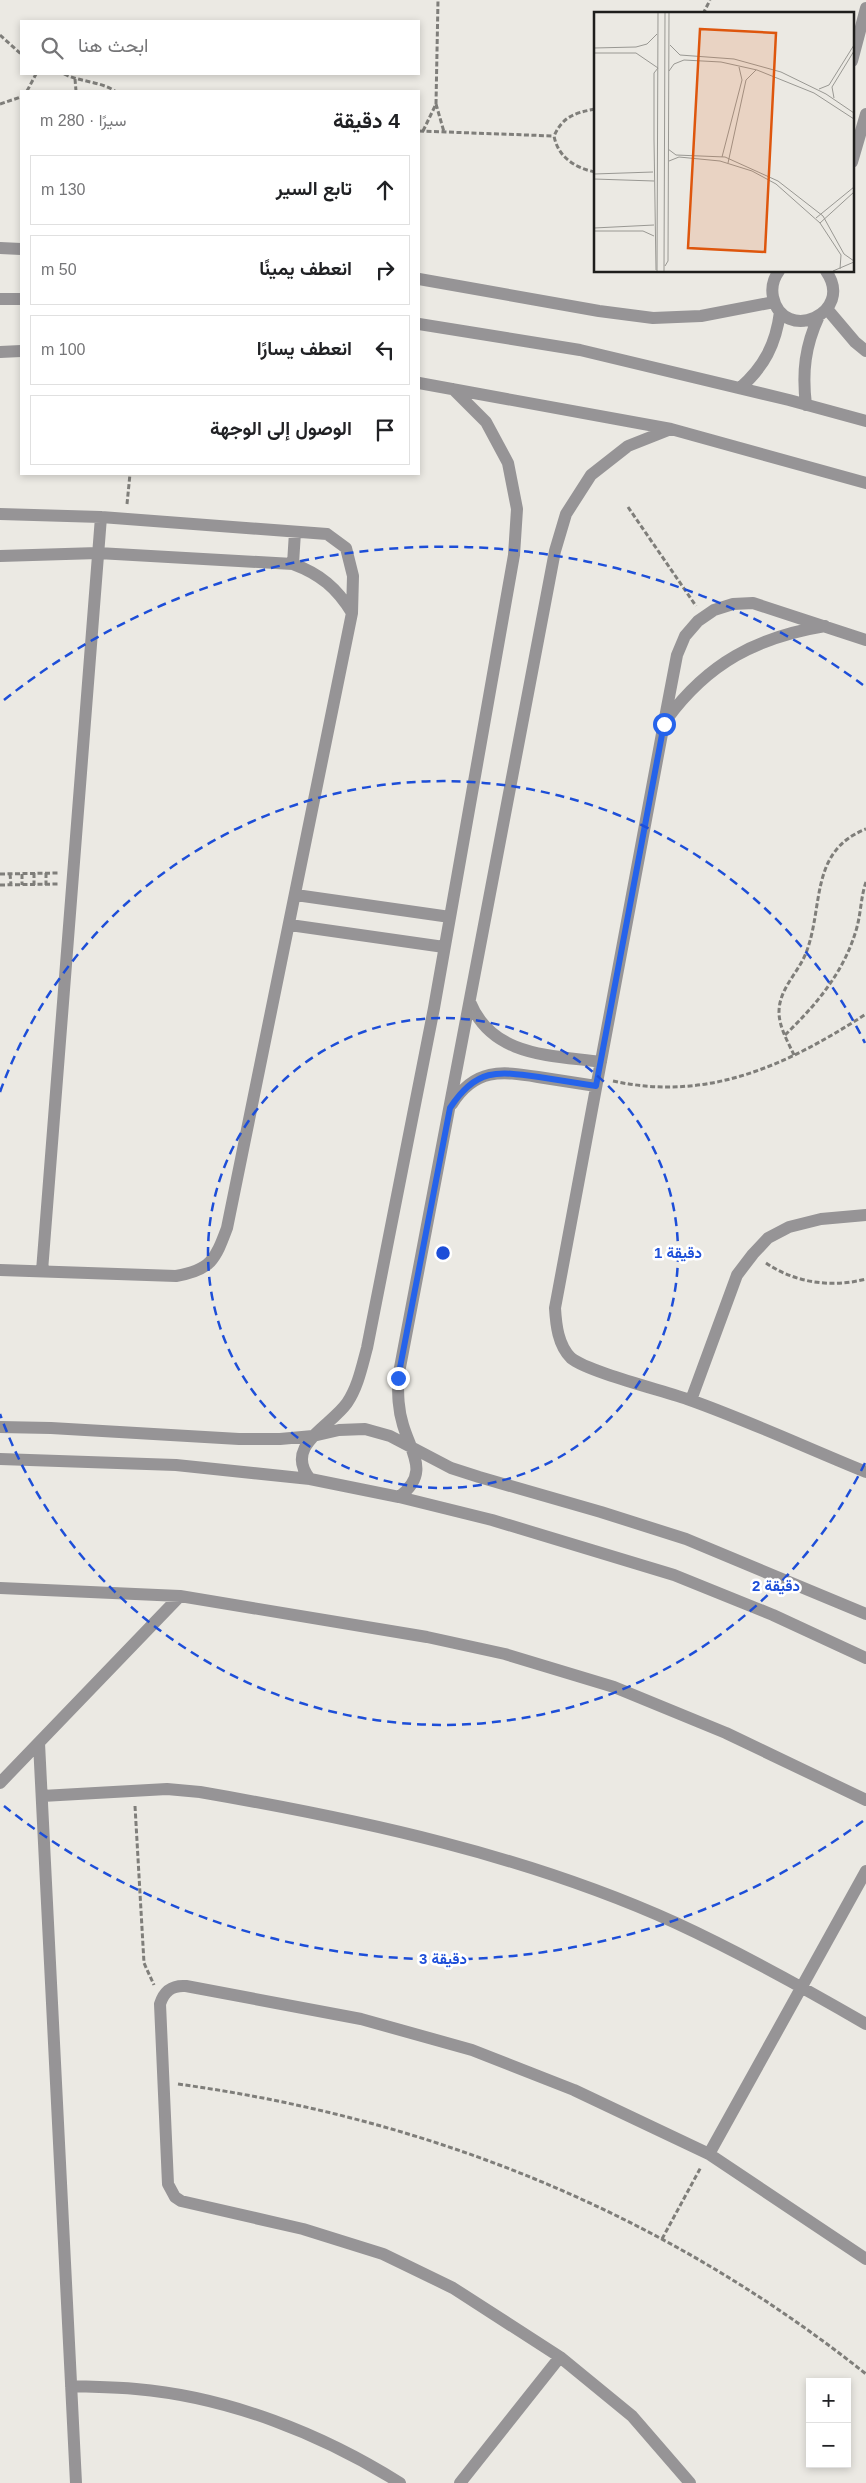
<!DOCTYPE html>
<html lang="ar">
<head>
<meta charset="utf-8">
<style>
  :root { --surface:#fff; --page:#f6f6f6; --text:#202124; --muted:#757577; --line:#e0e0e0 }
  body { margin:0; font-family:Arial,Vazirmatn,sans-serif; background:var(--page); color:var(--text); direction:rtl }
  .controls { position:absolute; right:15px; bottom:15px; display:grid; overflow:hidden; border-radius:0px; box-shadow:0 2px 8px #0003 }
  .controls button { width:45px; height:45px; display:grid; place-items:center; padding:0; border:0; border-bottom:1px solid var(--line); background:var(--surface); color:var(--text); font:25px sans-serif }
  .stop { position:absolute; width:15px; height:15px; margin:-11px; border:4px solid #2563eb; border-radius:50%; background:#fff }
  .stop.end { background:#2563eb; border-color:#fff; box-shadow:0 1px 5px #0008 }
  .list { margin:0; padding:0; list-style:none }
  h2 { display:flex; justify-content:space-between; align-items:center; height:65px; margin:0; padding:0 20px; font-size:21px }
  h2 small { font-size:16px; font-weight:400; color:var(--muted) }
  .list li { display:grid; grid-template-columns:32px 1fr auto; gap:15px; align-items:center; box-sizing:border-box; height:70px; margin:0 10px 10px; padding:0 10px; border:1px solid var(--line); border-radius:0px }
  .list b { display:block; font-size:19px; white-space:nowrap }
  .list em { font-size:16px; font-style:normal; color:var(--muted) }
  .icon { flex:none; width:28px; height:28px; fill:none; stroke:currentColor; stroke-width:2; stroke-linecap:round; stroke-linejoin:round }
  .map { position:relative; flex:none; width:866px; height:2483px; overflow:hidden; direction:ltr }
  .search { position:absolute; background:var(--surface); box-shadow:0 2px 8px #0003; left:20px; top:20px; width:400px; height:55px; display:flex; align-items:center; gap:12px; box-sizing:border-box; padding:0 18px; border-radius:0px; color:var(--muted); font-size:19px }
  .panel { position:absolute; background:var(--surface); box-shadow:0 2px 8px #0003; left:20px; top:90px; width:400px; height:385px; border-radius:0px; direction:rtl }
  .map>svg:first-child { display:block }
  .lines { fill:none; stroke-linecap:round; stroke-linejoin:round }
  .path { stroke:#7f7e7a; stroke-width:3; stroke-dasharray:5 2.5; stroke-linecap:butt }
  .minor { stroke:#969496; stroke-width:12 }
  .route { stroke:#2563eb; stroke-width:6 }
  .ring { fill:none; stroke:#1d4ed8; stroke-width:2.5; stroke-dasharray:9 6 }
  .inset-road { fill:none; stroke:#999893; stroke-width:1 }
  .view { fill:#de560d; fill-opacity:0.15; stroke:#de560d; stroke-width:2.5 }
  .inset-edge { fill:none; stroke:#1e1e1c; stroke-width:2.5 }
  .centre { fill:#1d4ed8; stroke:#fff; stroke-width:2.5 }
  .ring-label { font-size:15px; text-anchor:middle; font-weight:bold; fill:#1d4ed8; stroke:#fff; stroke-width:5; stroke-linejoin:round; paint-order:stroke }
</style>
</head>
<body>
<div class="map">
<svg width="866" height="2483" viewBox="0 0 866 2483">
  <rect width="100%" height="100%" fill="#ebe9e3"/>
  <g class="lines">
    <path class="path" d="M703,14l7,-14
      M0,35l21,19
      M64,74c16,8 35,7 51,17
      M75,79l1,12
      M27,91l9,-17
      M0,104l21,-7
      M436,104l2,-104
      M595,109c-20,4 -32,7 -41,27 4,21 21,32 41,36
      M419,131l135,5
      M423,131l13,-27 8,28
      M127,504l3,-30
      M628,507l68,99
      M34,873v12
      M46,873v12
      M0,874l59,-1
      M10,874l1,11
      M22,874v11
      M0,885l58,-1
      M785,1035c32,-31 60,-64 72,-108 4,-15 4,-31 9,-45
      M794,1055c-6,-13 -15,-28 -15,-43 0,-23 19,-39 27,-59 18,-46 3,-102 60,-124
      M613,1081c96,21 174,-16 253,-67
      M766,1263c29,20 66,25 100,16
      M135,1806l9,157 10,22
      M178,2084c254,35 486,129 688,290
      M662,2239l39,-72"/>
    <path class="minor" d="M852,61l14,-53
      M852,162l14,-48
      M0,248l21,1
      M779,271c-6,8 -8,16 -6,26 10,47 83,17 53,-26
      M419,279l180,32 54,7 48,-2 73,-14
      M0,299h21
      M827,309l28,33 11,9
      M419,324l161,26 209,50 77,21
      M0,352l21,-1
      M419,383l252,46 195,54
      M740,388c24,-21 36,-44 40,-76
      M806,405c-4,-33 -1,-59 13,-89
      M0,514l101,3 226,17 19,14 7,28 -1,37 -125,615c-12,32 -16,42 -51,48l-176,-6
      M0,556l98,-3 195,11c27,10 44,24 59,49
      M293,564l2,-32
      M866,640l-113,-37 -20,1 -19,6 -16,11 -13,15 -8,19 -13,68 -109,585c1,17 3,37 16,50 17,14 94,33 119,42 59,21 117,48 176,72
      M667,719c41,-56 90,-82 158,-93
      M296,895l154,22
      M290,925l154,22
      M470,1002c22,55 81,53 131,60
      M452,1104c23,-36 49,-33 86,-27 19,3 39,6 58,9
      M42,1271l59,-754
      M691,1400l46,-125 16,-21 15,-16 21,-11 32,-8 45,-4
      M0,1427l51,1 188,11h41l33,-3 26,-6 26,-1 25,7 61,32 28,9 122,35 85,27 180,75
      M0,1459l176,6 134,14 89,18 93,23 182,55 99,40 93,43
      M310,1479c-27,-33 20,-52 37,-76 11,-16 15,-37 20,-55l67,-340 80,-453 3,-46 -9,-46 -22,-41 -33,-33
      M399,1497c31,-24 13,-42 4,-72 -5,-16 -5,-30 -5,-47l157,-827 11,-37 25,-39 37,-29 43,-17
      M0,1588l180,8 247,41 78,17 109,33 112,46 140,67
      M39,1743l37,740
      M0,1783l180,-187
      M42,1796l125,-7 33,3c162,28 326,63 476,131 65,30 128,65 190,101
      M709,2154l157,-283
      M71,2386c21,1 43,1 65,3 93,8 186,45 264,94
      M460,2483l100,-126
      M690,2483l-58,-67 -72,-59 -107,-69 -70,-34 -80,-25 -122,-28 -6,-4 -7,-13 -8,-180c4,-13 12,-19 26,-18l175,33 111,31 102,40 135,64 157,105"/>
  </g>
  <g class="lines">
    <path class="route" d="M398,1378l52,-270c26,-40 47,-37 89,-31 19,3 38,6 57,9l68,-362"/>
  </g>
  <g class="ring">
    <circle cx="443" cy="1253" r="235"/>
    <path d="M865 1463A471 471 0 0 1 0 1414M0 1092A471 471 0 0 1 865 1043"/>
    <path d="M863 1821A706 706 0 0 1 4 1806M4 700A706 706 0 0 1 863 685"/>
  </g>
  <g transform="translate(594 12)">
    <rect width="260" height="260" fill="#ebe9e3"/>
    <path class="inset-road" d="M76,33l10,10 54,4 47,13 45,22 28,19M0,36l42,-1 11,-3 10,-10M0,41h42l22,15 -4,5v66l2,131M75,59l5,-7 10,-4 37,2 36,8 57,23 40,26M225,77l10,-4 25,-40M240,86l-2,-11 22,-36M74,137l8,6 49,2 53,24 45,35 21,38 10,7M128,145l20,-77 -3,-13M75,149l10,-4 41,4 32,10 24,13 44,39 21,32 -1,14M134,151l18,-83 10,-10M0,162l59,-2M0,167l60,2M222,206l38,-31M226,211l34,-31M0,216l60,-3M0,219h49l11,5M71,254l3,-5 1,-248M63,259l1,-258M70,259l1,-258M239,259l21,-9"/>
    <path class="view" d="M106,17l76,4 -11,219 -77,-4z"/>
    <rect width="260" height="260" class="inset-edge"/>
  </g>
  <circle cx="443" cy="1253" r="8" class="centre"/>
  <g class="ring-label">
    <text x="678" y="1258">1 دقيقة</text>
    <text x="776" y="1591">2 دقيقة</text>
    <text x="443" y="1964">3 دقيقة</text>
  </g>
</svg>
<div class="controls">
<button>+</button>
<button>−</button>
</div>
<div class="stop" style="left:664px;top:724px"></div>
<div class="stop end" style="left:398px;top:1378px"></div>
<div class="search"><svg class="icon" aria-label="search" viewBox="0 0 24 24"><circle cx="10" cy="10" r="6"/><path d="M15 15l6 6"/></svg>ابحث هنا</div>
<section class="panel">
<h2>4 دقيقة<small>سيرًا · 280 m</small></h2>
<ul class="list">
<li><svg class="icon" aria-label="ahead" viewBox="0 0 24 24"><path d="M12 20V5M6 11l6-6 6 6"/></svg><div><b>تابع السير</b></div><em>130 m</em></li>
<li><svg class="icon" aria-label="right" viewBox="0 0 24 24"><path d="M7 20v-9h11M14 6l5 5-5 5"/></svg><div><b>انعطف يمينًا</b></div><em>50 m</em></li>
<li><svg class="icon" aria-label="left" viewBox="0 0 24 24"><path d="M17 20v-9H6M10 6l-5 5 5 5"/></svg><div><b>انعطف يسارًا</b></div><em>100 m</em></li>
<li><svg class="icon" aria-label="arrive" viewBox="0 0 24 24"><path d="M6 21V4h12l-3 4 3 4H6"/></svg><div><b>الوصول إلى الوجهة</b></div></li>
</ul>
</section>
</div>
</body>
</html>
